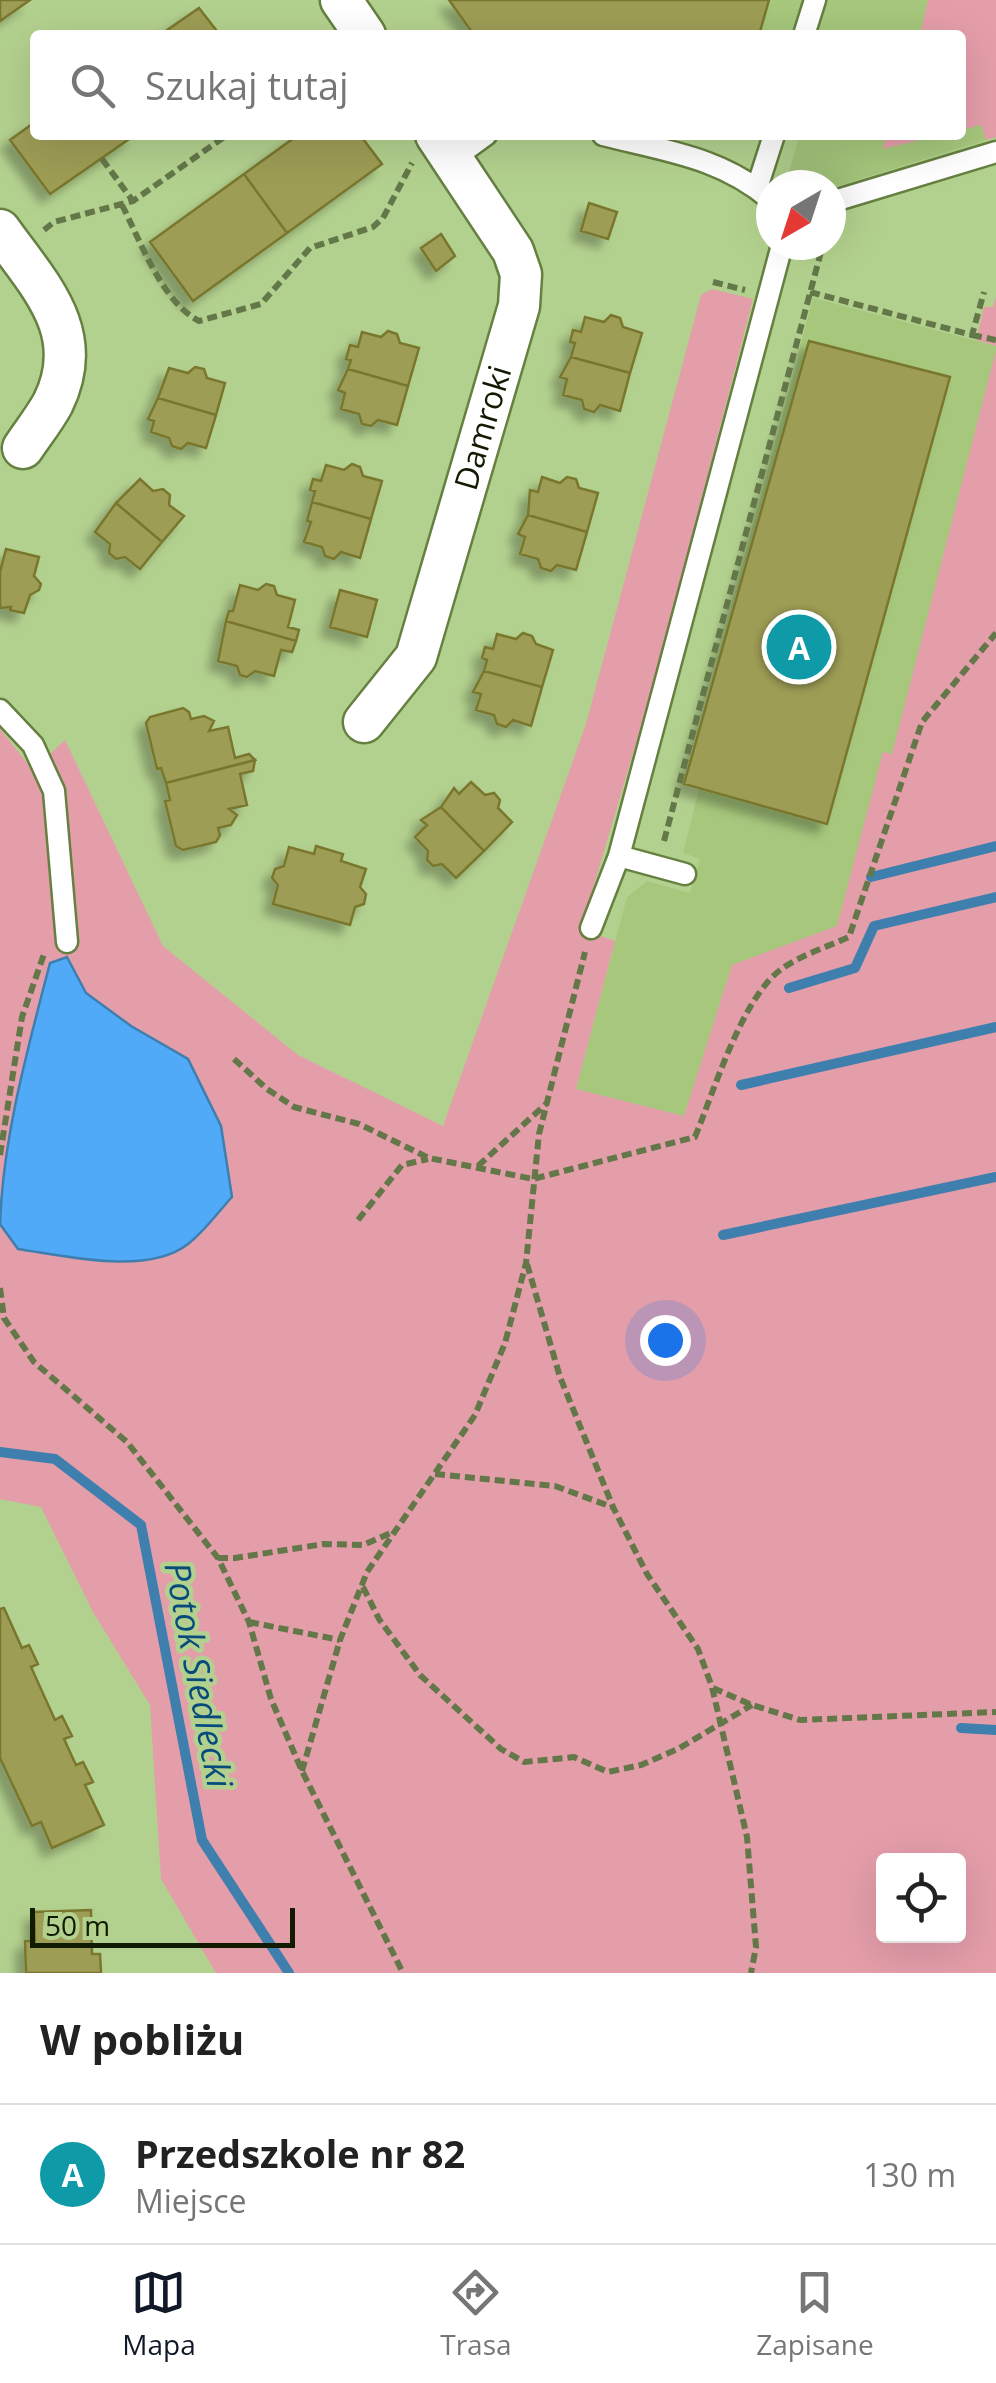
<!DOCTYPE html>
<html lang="pl">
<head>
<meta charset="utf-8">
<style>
  :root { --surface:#fff; --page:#f2f2f2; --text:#222; --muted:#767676; --line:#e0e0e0; --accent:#111827 }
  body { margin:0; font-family:"Open Sans",sans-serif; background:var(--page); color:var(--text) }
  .controls { position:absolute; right:30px; bottom:30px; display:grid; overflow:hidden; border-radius:10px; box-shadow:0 10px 40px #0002 }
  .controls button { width:90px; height:90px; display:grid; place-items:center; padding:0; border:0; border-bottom:2px solid var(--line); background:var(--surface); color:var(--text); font:50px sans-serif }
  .compass { position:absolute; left:756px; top:170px; width:90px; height:90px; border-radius:50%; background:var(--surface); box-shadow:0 10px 40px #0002; rotate:219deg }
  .scale { position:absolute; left:30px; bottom:25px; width:265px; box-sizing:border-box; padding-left:10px; border:5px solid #111b02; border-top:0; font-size:28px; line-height:35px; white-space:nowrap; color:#111b02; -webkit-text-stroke:8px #b3d18e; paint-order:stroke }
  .you { position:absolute; left:665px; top:1340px; width:35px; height:35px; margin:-25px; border:8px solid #fff; border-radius:50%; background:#1a73e8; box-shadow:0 0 0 15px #1a73e833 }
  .badge { display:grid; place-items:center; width:65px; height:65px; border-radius:50%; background:var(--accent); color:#fff; font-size:32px; font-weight:700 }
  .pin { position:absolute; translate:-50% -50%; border:5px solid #fff; box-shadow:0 2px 10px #0006 }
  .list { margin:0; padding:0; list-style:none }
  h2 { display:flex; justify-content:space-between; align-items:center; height:130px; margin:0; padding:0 40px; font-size:42px }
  h2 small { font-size:32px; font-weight:400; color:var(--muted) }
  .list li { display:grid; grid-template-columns:65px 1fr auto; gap:30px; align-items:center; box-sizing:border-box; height:140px; padding:0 40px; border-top:2px solid var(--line) }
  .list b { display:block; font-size:38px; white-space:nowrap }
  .list p { margin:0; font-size:32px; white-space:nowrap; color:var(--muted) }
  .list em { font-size:32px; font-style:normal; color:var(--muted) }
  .icon { flex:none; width:55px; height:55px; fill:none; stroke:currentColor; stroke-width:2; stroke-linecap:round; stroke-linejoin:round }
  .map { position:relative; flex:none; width:996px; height:1973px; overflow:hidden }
  .search { position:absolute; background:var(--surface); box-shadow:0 10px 40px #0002; left:30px; right:30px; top:30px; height:110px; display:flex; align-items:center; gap:25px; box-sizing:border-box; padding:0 35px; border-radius:10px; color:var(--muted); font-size:38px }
  .sheet { height:270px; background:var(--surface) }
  nav { display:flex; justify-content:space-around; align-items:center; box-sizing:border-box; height:140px; border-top:2px solid var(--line); background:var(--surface); font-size:28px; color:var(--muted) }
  nav a { display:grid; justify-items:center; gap:5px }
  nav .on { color:var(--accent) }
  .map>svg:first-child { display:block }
  .built { fill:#a6c77c }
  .green { fill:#e49eaa; fill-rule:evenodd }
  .water { fill:#51aaf8; stroke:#3e7fae; stroke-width:2.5 }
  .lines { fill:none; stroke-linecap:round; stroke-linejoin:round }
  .stream { stroke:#3e7fae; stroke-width:10 }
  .building { fill:#9e9d54; stroke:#79772e; stroke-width:2.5; filter:url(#shadow) }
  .service-casing { stroke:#658040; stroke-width:25 }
  .minor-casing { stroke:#658040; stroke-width:45 }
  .path { stroke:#637749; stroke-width:6; stroke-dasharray:10 5; stroke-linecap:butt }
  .service { stroke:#fff; stroke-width:20 }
  .minor { stroke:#fff; stroke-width:40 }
  .labels { text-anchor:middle; stroke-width:9; stroke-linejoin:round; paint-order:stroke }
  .street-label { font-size:32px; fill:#111b02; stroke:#b3d18e }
  .water-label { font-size:35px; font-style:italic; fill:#074b7d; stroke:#b3d18e }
</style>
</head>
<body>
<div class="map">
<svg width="996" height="1973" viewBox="0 0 996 1973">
  <defs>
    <filter id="shadow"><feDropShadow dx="-9" dy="9" stdDeviation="5" flood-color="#0004"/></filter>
  </defs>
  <rect width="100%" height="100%" fill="#b3d18e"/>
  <path class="built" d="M449,0h547v137l-165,51v-3h-46l13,-44 -22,-6h185v-100h-487z
    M813,298l183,48v4l-104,405 -9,-2 -46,173 -105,39 -48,151 -108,-27 51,-192 20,-16 43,12 10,-34 -17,-6 16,-64 -15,-5z"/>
  <path class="green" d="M928,0h68v137l-10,3 -5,-15 -20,5v-95h-41z
    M886,135h54l-57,14z
    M712,289l41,10 -99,383 -73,247 34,12 -39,148 108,27 48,-151 105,-39 46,-174 9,2 104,-404v1623h-780l-55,-94 -11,-174 -57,-93 -52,-105 -41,-8v-770l33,41 32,-30 98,206 135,109 145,71 143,-402 115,-429zM884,1860h74v76h-74z
    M996,296v50l-20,-6 8,-33h9z"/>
  <path class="water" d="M67,957l19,36 45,33 57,33 33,67 11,71c-14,15 -27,34 -44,47 -41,32 -122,12 -170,5l-18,-25c3,-88 28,-176 50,-261z"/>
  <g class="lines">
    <path class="stream" d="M871,877l125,-31
      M789,988l66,-20 19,-42 122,-29
      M741,1085l255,-58
      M723,1235l273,-58
      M0,1452l55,7 86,66 61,315 87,133
      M961,1728l35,2"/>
  </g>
  <path class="building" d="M0,0h30l-30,21z
    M449,0h320l-10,35h-285z
    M199,8l21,27h-60z
    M35,122v13h100l-85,59 -40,-54z
    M298,135h62l22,29 -95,69 -43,-59z
    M244,174l43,59 -94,68 -43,-59z
    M589,203l28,9 -9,27 -27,-8z
    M441,234l14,22 -19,15 -15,-23z
    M611,315l9,3 3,9 19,6 -12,40 -59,-16 4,-14 -5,-1 3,-12 8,2 4,-15 19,5z
    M388,331l9,3 3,9 19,5 -11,38 -60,-17 3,-9 -5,-1 4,-14 8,2 4,-15 19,5z
    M809,341l141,36 -123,447 -143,-40z
    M571,357l59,16 -10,38 -20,-6 -6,7 -10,-3 -2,-9 -19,-5 4,-16 -7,-2z
    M195,367l9,2 3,9 18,5 -9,32 -58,-17 11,-30 19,5z
    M348,369l60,17 -11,39 -19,-5 -7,6 -9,-2 -3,-10 -18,-5 4,-16 -7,-3z
    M158,398l58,17 -10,33 -18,-5 -7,6 -9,-3 -3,-8 -18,-6 3,-11 -6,-2z
    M352,464l8,3 3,9 19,5 -11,38 -59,-17 3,-11 -5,-1 3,-11 8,2 5,-16 18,5z
    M542,477l18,6 7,-6 9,2 3,9 19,5 -11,39 -59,-17 2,-25 8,2z
    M140,479l13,12 10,-2 7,6 -1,10 15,11 -22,26 -46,-39z
    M312,502l59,17 -11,39 -19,-6 -7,7 -9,-3 -3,-9 -18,-5 7,-20 -4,-1z
    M116,503l46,39 -22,27 -15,-12 -9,2 -7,-6 1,-9 -15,-12z
    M528,515l59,17 -11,38 -19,-5 -6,6 -10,-3 -3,-9 -18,-5 5,-17 -7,-3z
    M6,549l33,8 -5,19 7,8 -2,6 -9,5 -6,18 -14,-3 1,-3 -11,1v-36z
    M266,584l8,2 3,9 18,5 -7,27 11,3 -3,11 -70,-20 3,-10h4l7,-26 18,5z
    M340,590l37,10 -10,37 -37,-10z
    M226,621l70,20 -4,11 -11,-2 -7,26 -19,-5 -8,6 -7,-2 -3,-9 -19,-5z
    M523,633l9,3 4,8 17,6 -11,37 -58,-16 3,-11 -5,-2 3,-11 8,2 4,-15 19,5z
    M484,671l58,16 -11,39 -18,-6 -7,7 -9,-3 -3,-9 -18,-5 5,-16 -8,-2z
    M183,708l6,4 2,7 13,-3 10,5 -5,10 19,-4 7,31 14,-4 6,6 -89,23 -5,-15 -4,1 -11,-46 4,-6z
    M255,760l-2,11 -13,3 7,31 -18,4 8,6 -6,10 -13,3 2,7 -4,7 -33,8 -7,-4 -11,-45 5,-1 -4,-17z
    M471,782l14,13 9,-2 6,7 -2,8 14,14 -28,29 -43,-44 13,-19 5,6z
    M441,807l43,44 -28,27 -14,-14 -9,2 -6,-6 1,-9 -13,-14 12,-12 -6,-5z
    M316,846l27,8 -2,7 25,8 -6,18 6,7 -2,10 -9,3 -5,18 -77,-21 5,-19 -6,-7 3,-9 9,-3 5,-19 25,7z
    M4,1608l18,40 7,-3 9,19 -7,3 24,53 7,-4 10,20 -8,3 12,26 7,-3 10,20 -8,3 19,40 -52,23 -11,-26 -9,4 -32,-68v-149z
    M91,1910l1,44h8l1,19h-75l-1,-32h10l-1,-29z"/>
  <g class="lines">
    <defs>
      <path id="service" d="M804,35l11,-35
        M603,135c62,16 118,22 168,65
        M453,159l33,-24
        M757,188l17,-53
        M831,202l165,-50
        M0,710l33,35 21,46 13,151
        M619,856l66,18
        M591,928l28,-72 163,-611"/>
      <g id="minor">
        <path d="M341,0l24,35"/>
        <path d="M0,230c39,55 88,102 53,173 -8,15 -20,30 -30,45"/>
        <path id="s1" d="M364,722l52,-65 103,-351 2,-32 -8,-23 -77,-116"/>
      </g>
    </defs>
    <use href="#service" class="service-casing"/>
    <use href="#minor" class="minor-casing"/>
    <path class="path" d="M102,159l31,42
      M122,205c18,35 40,97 77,116l62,-17 49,-56 63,-21 10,-9 29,-55
      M44,230l10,-8 79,-21 94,-66
      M713,282l32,8
      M810,292l162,43 12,-43
      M972,335l24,5
      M664,841l158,-593
      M234,1059l33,30 27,18 65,17 70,34 104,21 162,-42c19,-46 46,-136 84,-166 19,-15 48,-24 70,-34l73,-215 74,-89
      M0,1155l22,-138 22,-63
      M478,1166l68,-62
      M358,1220l44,-55 26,-6
      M527,1264l33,113 53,130 34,67 51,75 14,38 35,150 9,110 -5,26
      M0,1288l4,30 30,44 93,80 91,116 31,64 22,77 31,72 101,202
      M435,1474l120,12 57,21
      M218,1558h17l89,-14 39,1 32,-14
      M363,1587l16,32 41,56 81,74 23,13 50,-5 34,15 33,-7 37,-16 74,-44
      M249,1622l91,18
      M713,1688l39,17 48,15 196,-8
      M302,1771l38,-131 27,-68 108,-157 30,-72 21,-80 13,-129 46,-182"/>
    <use href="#service" class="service"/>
    <use href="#minor" class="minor"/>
  </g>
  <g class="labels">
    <g class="street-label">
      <text dy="11" stroke="none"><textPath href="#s1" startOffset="322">Damroki</textPath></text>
    </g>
    <g class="water-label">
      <text transform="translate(198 1675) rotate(79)" y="12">Potok Siedlecki</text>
    </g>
  </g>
</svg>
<div class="controls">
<button><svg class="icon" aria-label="locate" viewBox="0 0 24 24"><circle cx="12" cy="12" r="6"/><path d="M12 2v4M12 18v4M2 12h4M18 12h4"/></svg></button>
</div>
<svg class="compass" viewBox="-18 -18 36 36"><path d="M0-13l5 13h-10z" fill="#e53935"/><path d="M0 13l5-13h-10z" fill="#767676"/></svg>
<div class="scale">50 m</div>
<div class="you"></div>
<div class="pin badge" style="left:799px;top:647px;background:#0f9aa8">A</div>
<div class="search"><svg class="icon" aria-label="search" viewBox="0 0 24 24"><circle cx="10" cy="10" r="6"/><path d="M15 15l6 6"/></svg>Szukaj tutaj</div>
</div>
<section class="sheet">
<h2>W pobliżu<small></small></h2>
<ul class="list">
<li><span class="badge" style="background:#0f9aa8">A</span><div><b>Przedszkole nr 82</b><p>Miejsce</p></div><em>130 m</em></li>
</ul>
</section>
<nav>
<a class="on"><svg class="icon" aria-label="map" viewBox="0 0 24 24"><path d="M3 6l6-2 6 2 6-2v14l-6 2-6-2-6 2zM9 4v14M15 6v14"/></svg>Mapa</a>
<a><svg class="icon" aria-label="directions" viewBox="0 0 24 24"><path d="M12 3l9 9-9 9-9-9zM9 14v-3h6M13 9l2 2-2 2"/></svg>Trasa</a>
<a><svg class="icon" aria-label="saved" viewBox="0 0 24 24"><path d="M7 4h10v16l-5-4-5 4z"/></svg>Zapisane</a>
</nav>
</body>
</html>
